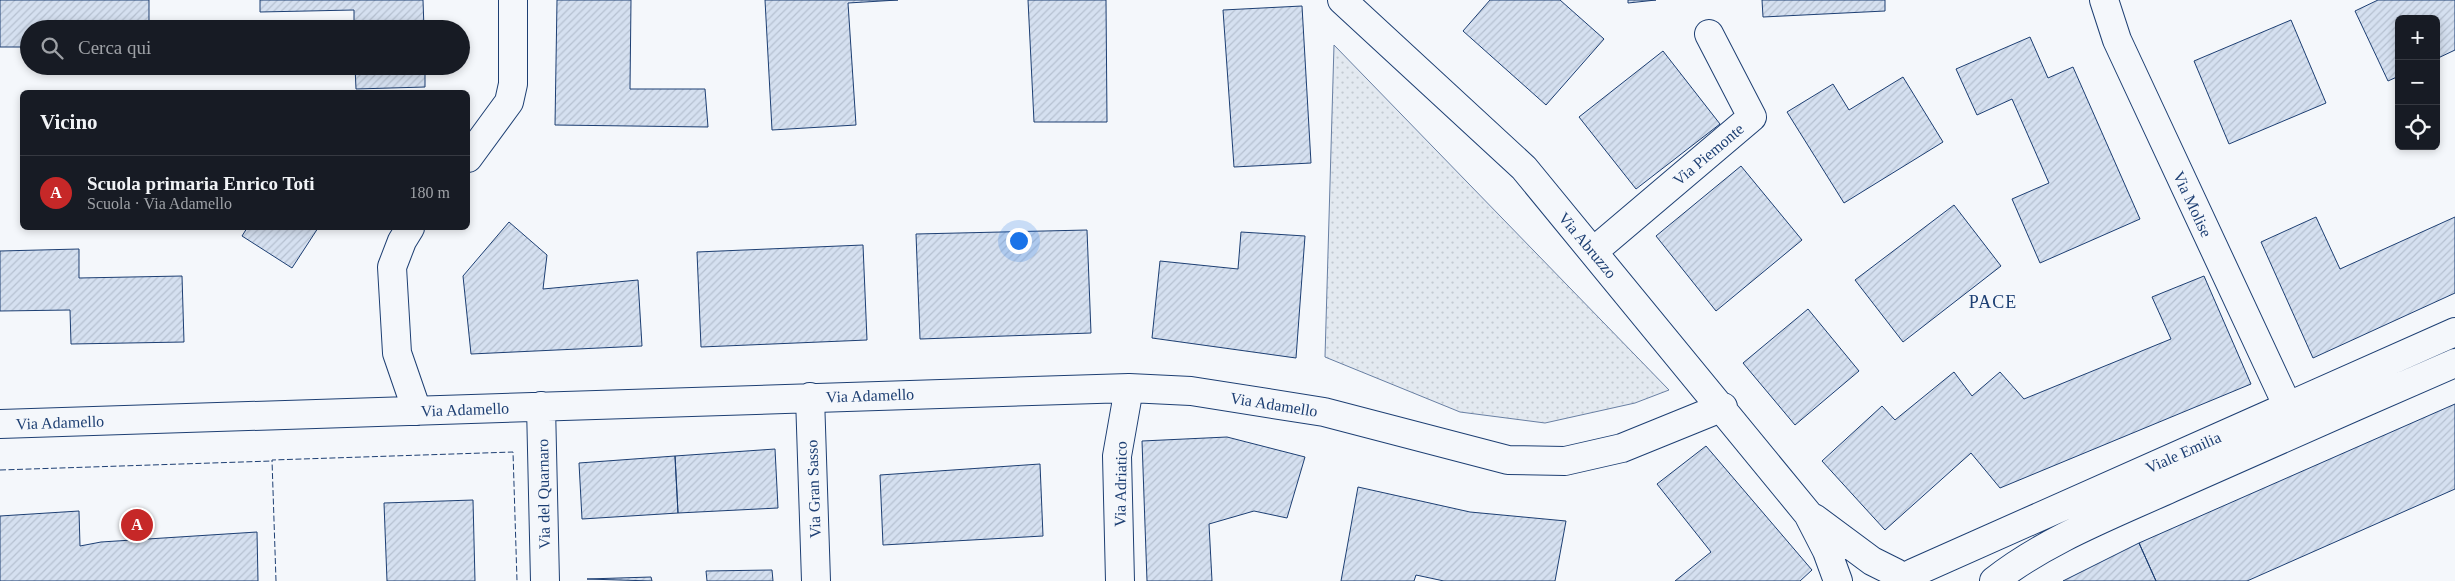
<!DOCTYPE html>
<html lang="it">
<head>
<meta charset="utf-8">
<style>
  :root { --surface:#171b24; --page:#242831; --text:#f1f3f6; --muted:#9ea1a6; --line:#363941; --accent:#c62828 }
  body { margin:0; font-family:"Times New Roman",serif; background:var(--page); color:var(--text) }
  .controls { position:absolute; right:15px; top:15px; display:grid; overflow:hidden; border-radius:8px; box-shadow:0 2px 8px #0003 }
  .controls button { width:45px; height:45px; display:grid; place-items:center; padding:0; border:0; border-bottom:1px solid var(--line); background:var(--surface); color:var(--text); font:25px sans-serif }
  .you { position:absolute; left:1018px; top:240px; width:18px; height:18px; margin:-12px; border:4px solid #fff; border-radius:50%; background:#1a73e8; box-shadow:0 0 0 8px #1a73e833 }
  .badge { display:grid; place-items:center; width:32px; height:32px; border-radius:50%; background:var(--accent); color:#fff; font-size:16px; font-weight:700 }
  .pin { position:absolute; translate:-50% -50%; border:2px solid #fff; box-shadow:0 1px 5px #0006 }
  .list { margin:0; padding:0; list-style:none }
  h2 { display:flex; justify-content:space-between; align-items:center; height:65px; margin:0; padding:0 20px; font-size:21px }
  h2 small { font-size:16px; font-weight:400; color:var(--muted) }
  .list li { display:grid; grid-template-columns:32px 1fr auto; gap:15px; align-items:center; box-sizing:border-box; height:75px; padding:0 20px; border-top:1px solid var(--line) }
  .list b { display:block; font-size:19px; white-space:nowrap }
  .list p { margin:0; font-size:16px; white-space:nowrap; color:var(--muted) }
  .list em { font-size:16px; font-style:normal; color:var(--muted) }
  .icon { flex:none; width:28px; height:28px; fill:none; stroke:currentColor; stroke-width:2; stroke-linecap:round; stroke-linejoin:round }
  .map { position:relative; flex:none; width:2455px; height:581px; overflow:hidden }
  .search { position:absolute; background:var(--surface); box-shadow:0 2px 8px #0003; left:20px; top:20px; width:450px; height:55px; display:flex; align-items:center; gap:12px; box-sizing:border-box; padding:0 18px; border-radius:28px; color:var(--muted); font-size:19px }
  .panel { position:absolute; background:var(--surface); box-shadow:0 2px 8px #0003; left:20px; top:90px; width:450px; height:140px; border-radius:8px }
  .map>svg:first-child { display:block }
  .park { fill:url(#park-dots); stroke:#687fa3 }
  .building { fill:url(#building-hatch); stroke:#1d3f73 }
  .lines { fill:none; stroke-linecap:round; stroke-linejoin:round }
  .minor-casing { stroke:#1d3f73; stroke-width:30 }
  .minor { stroke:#f4f7fb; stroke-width:28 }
  .fence { stroke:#1d3f73; stroke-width:1; stroke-dasharray:6 2.5; stroke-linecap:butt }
  .labels { text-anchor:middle; stroke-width:4; stroke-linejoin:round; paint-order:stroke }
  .street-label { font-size:16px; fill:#1d3f73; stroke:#f4f7fb }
  .neighbourhood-label { font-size:18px; letter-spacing:1px; fill:#1d3f73; stroke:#f4f7fb }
</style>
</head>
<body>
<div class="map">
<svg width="2455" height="581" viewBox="0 0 2455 581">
  <defs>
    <pattern id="park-dots" width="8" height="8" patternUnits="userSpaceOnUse" patternTransform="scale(1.25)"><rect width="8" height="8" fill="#e3e9f0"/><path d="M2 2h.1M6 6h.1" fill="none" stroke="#c2c9d1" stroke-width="1.8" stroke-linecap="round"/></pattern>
    <pattern id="building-hatch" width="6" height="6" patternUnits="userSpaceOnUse" patternTransform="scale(1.25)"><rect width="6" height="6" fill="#d5e0f0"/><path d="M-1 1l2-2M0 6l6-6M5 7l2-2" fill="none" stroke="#b6c1d1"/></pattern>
  </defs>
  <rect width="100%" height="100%" fill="#f4f7fb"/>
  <path class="park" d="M1334,45l335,345 -34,13 -90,20 -85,-11 -135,-55z"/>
  <path class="building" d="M0,0h149v29h-120v18h-29z
    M260,0h163l1,29h-70v-19l-94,2z
    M557,0h74l-1,89h75l3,38 -153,-2z
    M765,0h133l-50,3 8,122 -84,5z
    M1028,0h78l1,122h-73z
    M1490,0h70l44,39 -58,66 -83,-74z
    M1628,0h28l-28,3z
    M1762,0h123v11l-122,6z
    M2378,0h77v50l-19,9v-40h-37v57l-11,5 -33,-70z
    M1302,6l9,157 -77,4 -11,-157z
    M2291,20l35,83 -97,41 -35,-83z
    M2030,37l18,41 25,-11 67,152 -100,44 -28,-64 37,-16 -37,-84 -35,16 -21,-46z
    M1663,51l57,73 -84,65 -57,-72z
    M355,66h70v21l-69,2z
    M1903,77l40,65 -99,61 -57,-91 46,-28 16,26z
    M1741,166l61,74 -86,71 -60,-75z
    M1954,205l47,61 -98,76 -48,-62z
    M2316,217l24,52 115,-52v76l-142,65 -52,-116z
    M509,222l38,33 -4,34 95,-9 4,66 -171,8 -8,-78z
    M247,228h71l-26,40 -50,-32z
    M1087,230l4,103 -171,6 -4,-105z
    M1241,232l64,4 -9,122 -144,-20 8,-77 78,8z
    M863,245l4,95 -166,7 -4,-95z
    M79,249v29l103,-2 2,66 -113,2 -1,-34 -70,1v-60z
    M2204,276l47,108 -251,104 -29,-35 -86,77 -63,-69 60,-55 13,14 59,-48 18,24 28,-24 24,27 147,-60 -19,-42z
    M1808,309l51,62 -64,54 -52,-62z
    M2455,404v85l-208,92h-91l-17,-38z
    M1227,437l78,20 -18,61 -33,-7 -45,13 3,57h-65l-5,-140z
    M1706,446l106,124 -12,11h-125l36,-29 -54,-68z
    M775,449l3,59 -100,5 -3,-57z
    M675,456l3,57 -96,6 -3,-56z
    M1040,464l3,72 -160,9 -3,-70z
    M1358,487l112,25 96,9 -11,60h-111l-28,-6 -2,6h-73z
    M473,500l2,81h-88l-3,-78z
    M79,511l1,35 21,-4 156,-10 1,49h-258v-65z
    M2139,543l17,38h-93z
    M772,570l1,11h-66l-1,-10z
    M651,577l1,4 -65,-2z"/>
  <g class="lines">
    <defs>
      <path id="minor" d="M1342,0l182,168 284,346 19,37 11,30
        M2104,0l13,40 178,382
        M468,158l41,-56 4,-18v-84
        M410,228l-8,13 -10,26 5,86 20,58
        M1594,251l158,-134 -43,-83
        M810,397l6,184
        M541,406l4,175
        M0,424l1129,-36 62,3 133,21 184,48 57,1 57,-13 101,-41
        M1814,518l58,43 24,12
        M1913,573l542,-241
        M1120,581l-3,-125 12,-68
        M1994,581c52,-41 118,-66 177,-93 95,-42 189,-84 284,-125"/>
    </defs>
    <use href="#minor" class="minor-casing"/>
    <use href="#minor" class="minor"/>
    <path class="fence" d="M0,470l272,-9
      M276,581l-4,-121 241,-8 4,129"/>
  </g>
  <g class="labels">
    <g class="street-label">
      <text transform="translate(1708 154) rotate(-40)" y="6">Via Piemonte</text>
      <text transform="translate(2193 204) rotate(65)" y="6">Via Molise</text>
      <text transform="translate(1588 245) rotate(50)" y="6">Via Abruzzo</text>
      <text transform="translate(870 395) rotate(-2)" y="6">Via Adamello</text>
      <text transform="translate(1274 404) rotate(9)" y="6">Via Adamello</text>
      <text transform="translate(465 409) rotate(-2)" y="6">Via Adamello</text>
      <text transform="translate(60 422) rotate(-2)" y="6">Via Adamello</text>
      <text transform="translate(2183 452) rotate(-24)" y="6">Viale Emilia</text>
      <text transform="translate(1120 484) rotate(-89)" y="6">Via Adriatico</text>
      <text transform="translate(813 489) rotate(-92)" y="6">Via Gran Sasso</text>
      <text transform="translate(543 494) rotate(-91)" y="6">Via del Quarnaro</text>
    </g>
    <g class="neighbourhood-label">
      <text x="1993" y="308">PACE</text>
    </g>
  </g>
</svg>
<div class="controls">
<button>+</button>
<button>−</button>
<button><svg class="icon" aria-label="locate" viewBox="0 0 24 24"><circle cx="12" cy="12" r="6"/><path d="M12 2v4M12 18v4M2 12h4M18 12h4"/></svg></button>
</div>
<div class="you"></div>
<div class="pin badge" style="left:137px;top:525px">A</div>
<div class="search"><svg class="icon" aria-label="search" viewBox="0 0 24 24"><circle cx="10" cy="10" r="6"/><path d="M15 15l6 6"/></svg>Cerca qui</div>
<section class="panel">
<h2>Vicino<small></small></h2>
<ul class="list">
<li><span class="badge">A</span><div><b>Scuola primaria Enrico Toti</b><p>Scuola · Via Adamello</p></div><em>180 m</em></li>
</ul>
</section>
</div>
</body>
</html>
